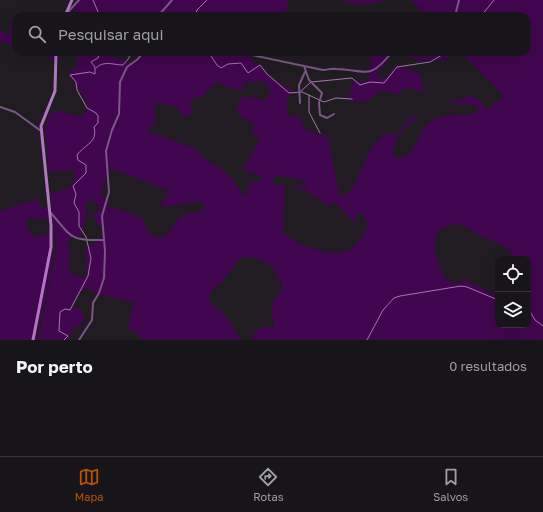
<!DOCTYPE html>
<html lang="pt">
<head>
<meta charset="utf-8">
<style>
  :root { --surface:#18151a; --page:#211e23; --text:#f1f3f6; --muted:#9f9fa2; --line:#363439; --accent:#b45309 }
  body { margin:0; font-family:"Golos Text",sans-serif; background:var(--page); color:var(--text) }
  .controls { position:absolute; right:12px; bottom:12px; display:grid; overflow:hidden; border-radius:8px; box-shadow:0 4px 16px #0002 }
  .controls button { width:36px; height:36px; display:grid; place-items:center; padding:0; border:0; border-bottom:1px solid var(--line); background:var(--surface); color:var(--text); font:20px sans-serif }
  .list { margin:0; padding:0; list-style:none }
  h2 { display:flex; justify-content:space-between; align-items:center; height:52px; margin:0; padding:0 16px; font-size:17px }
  h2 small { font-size:13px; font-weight:400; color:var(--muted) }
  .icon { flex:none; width:22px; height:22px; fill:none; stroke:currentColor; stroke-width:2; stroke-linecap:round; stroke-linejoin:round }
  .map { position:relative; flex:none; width:543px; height:340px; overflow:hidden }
  .search { position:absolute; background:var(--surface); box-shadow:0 4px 16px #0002; left:12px; right:12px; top:12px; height:44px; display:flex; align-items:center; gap:10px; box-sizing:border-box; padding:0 14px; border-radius:12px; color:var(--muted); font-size:15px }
  .sheet { height:116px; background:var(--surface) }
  nav { display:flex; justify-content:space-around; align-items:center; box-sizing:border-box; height:56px; border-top:1px solid var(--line); background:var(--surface); font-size:11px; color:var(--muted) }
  nav a { display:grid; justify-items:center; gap:2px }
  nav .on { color:var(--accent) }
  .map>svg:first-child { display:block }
  .green { fill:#41064f; fill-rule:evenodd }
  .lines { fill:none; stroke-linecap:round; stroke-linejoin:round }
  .stream { stroke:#a178ac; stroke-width:1 }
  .street { stroke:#7b5686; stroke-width:2 }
  .secondary { stroke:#b175c2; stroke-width:3 }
</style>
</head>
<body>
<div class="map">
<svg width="543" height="340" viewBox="0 0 543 340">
  <rect width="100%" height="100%" fill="#201c22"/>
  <path class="green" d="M78,0h210l-2,16h-83l-2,-2 -5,2h-125z
    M343,0h44c-14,3 -31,9 -44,0z
    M411,0h132v340h-291c1,-8 7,-12 15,-13l5,2 2,-2 -3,-23c7,-8 12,-12 10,-24l-2,1c-5,-19 -18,-23 -36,-24l-6,5 -14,19 -11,9 -3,8 1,4 7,7 8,5 16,26h-100v-4l-13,-8 6,-26 -37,-8 -10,-6 -8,5 -8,13 3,4 4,-4 7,11 -3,8 -7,2 -7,13h-29l17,-89 -5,-58 19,-5 5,-10v-5l-4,-4 -6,3 -2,-2 -14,3 -4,-45 6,-17 3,2 5,-2 22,6c2,-3 6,-8 7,-11 0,-5 -17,-27 -19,-33l4,-5h4v-16h30l5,6 3,-1 18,7 7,-6 3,-6h80l1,2 27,3 3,6 6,1 4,7 21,16 9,3 -1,3 -6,3v21l11,-1 3,2 1,7 7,7 6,-1 3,5 9,-2 13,63 12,-7 18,-40 13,-15 7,-2 5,4 13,-17 10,-6c-2,7 -8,9 -13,14 -6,6 -14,20 -11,28l5,3c20,-6 18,-28 32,-38 11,-7 30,-6 43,-7l4,-2v-5c-8,-6 -19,0 -29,-6l12,-1 9,-5 12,7 4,8 18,-14 -43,-44h66v-36h-101zM261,81l3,1 7,8 -5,10 -24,-4 -6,14 3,5 11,6 5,6 -5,4 10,8 -17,31 18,6 2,5 -14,2 -2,14c-9,-7 -13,-18 -21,-24 -9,-8 -24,-13 -30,-24l-49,-18 8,-8v-17l2,-4 20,5 4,7 6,3 5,-3 -1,-16 12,-1 4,-6 10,-9 15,7 10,1 2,-7zM113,169l56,22 -9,16 37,-5 7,2 1,4c-7,7 -16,3 -23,8 -10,6 -15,31 -31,18 -5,-5 -8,-10 -8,-16l-38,-13 2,-7 -6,-2c0,-4 6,-20 8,-25zM276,176c13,1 22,0 32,10l-18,1 15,3 24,16 6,-4 20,21 1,-7 4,-4 6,8 1,9c-4,7 -10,16 -18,21 -17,8 -55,-5 -66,-18l2,-47h-11l-1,-7zM92,199l7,8 -1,5 -5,3 5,10 4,1 1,13 -18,10 2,23 -3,6 -15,-5 1,-23 -3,-7 8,-8 4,2 3,-2 5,-24 -1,-7zM450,224c17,0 18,5 31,12 14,7 27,8 34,23h13v66h-30v-30l-3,1 -15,-10 -7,-1 -7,-5h-5l1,4c-7,-1 -12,-1 -17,-6 -6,-6 -12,-34 -9,-42 2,-5 9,-9 14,-12z
    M13,19h3v28l-16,-6v-11l6,4h4v-12z
    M31,52h28v9z
    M372,52h24l-20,22 5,5 6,-1 9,-11 11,1 14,6v9l4,6 -5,3c-9,-6 -15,-6 -22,2 -13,-4 -20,-5 -28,6l-18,2 -4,-6 4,-4 -1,-7 5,-4 9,1 4,-3z
    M401,52h16l14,4 11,-4h10l-10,11 -4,-4c-18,5 -21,2 -37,-7z
    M37,199l3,7 9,3 3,11 -22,-2 -3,3c0,7 2,14 10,16l5,-3 5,1 6,-3c2,36 -9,73 -17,108h-36v-129z"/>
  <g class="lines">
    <path class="stream" d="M93,0l6,14 6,2
      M195,16l2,-6 10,-10
      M481,16l13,-16
      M209,53l8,12 4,3 7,-4 13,-1 7,10 12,-8 7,9 22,19 13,-1 22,10 12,-4 16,1
      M96,68c7,-8 18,-3 27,-3l6,-7 1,-6
      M301,91l10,-9 41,-4 8,7 10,-3 14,1 13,-16 33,-5 17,-10
      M309,95v17l11,21
      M528,308l7,12 8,6
      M64,340l4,-4 -9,-5 1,-19 5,-3 5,1 18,-34 3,-18 -5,-21 -7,-11v-14l-5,-9 2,-9 -3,-8 13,-13v-8l-8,-5 -1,-5c8,-11 21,-12 17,-28l4,-4v-7l-2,-3 -9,-5 -10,-18 -1,-8 -6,-7 20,-3 5,2v-7l-4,-5 7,-4 2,-6
      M367,340l16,-30 11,-12 6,-2 61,-10 6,1 31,13"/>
    <path class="street" d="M67,13l12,-13
      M158,16l14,-16
      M455,16l4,-16
      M223,52l29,3 71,15c4,0 9,-2 13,-1 31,1 33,12 56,-17
      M429,52l5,2 6,-2
      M304,66l5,14 13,13 -3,10 1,12 7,3 7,-4
      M300,103l-1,-18 6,-13
      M0,107l15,5 26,19
      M50,212c22,25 19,29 54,28
      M79,340l13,-20 1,-17 6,-10 5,-15 1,-27 -3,-35 7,-24 -3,-41 6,-21 7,-16 1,-32 7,-15 11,-8 5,-7"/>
    <path class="secondary" d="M65,16l7,-16
      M33,340l18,-93v-22l-10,-99 14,-35 1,-39"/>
  </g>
</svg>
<div class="controls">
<button><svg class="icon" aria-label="locate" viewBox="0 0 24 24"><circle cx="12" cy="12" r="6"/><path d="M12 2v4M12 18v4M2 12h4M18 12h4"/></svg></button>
<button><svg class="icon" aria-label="layers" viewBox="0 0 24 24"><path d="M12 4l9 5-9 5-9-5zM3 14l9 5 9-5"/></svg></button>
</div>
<div class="search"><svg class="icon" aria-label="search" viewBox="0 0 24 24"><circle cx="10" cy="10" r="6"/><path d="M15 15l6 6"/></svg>Pesquisar aqui</div>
</div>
<section class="sheet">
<h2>Por perto<small>0 resultados</small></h2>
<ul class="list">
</ul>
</section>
<nav>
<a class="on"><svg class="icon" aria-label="map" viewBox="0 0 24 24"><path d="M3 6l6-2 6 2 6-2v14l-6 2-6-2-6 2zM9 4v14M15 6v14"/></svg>Mapa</a>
<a><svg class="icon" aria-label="directions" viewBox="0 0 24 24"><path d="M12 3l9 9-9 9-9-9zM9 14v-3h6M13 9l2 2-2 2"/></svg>Rotas</a>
<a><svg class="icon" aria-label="saved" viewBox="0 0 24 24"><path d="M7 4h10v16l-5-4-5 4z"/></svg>Salvos</a>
</nav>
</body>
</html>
